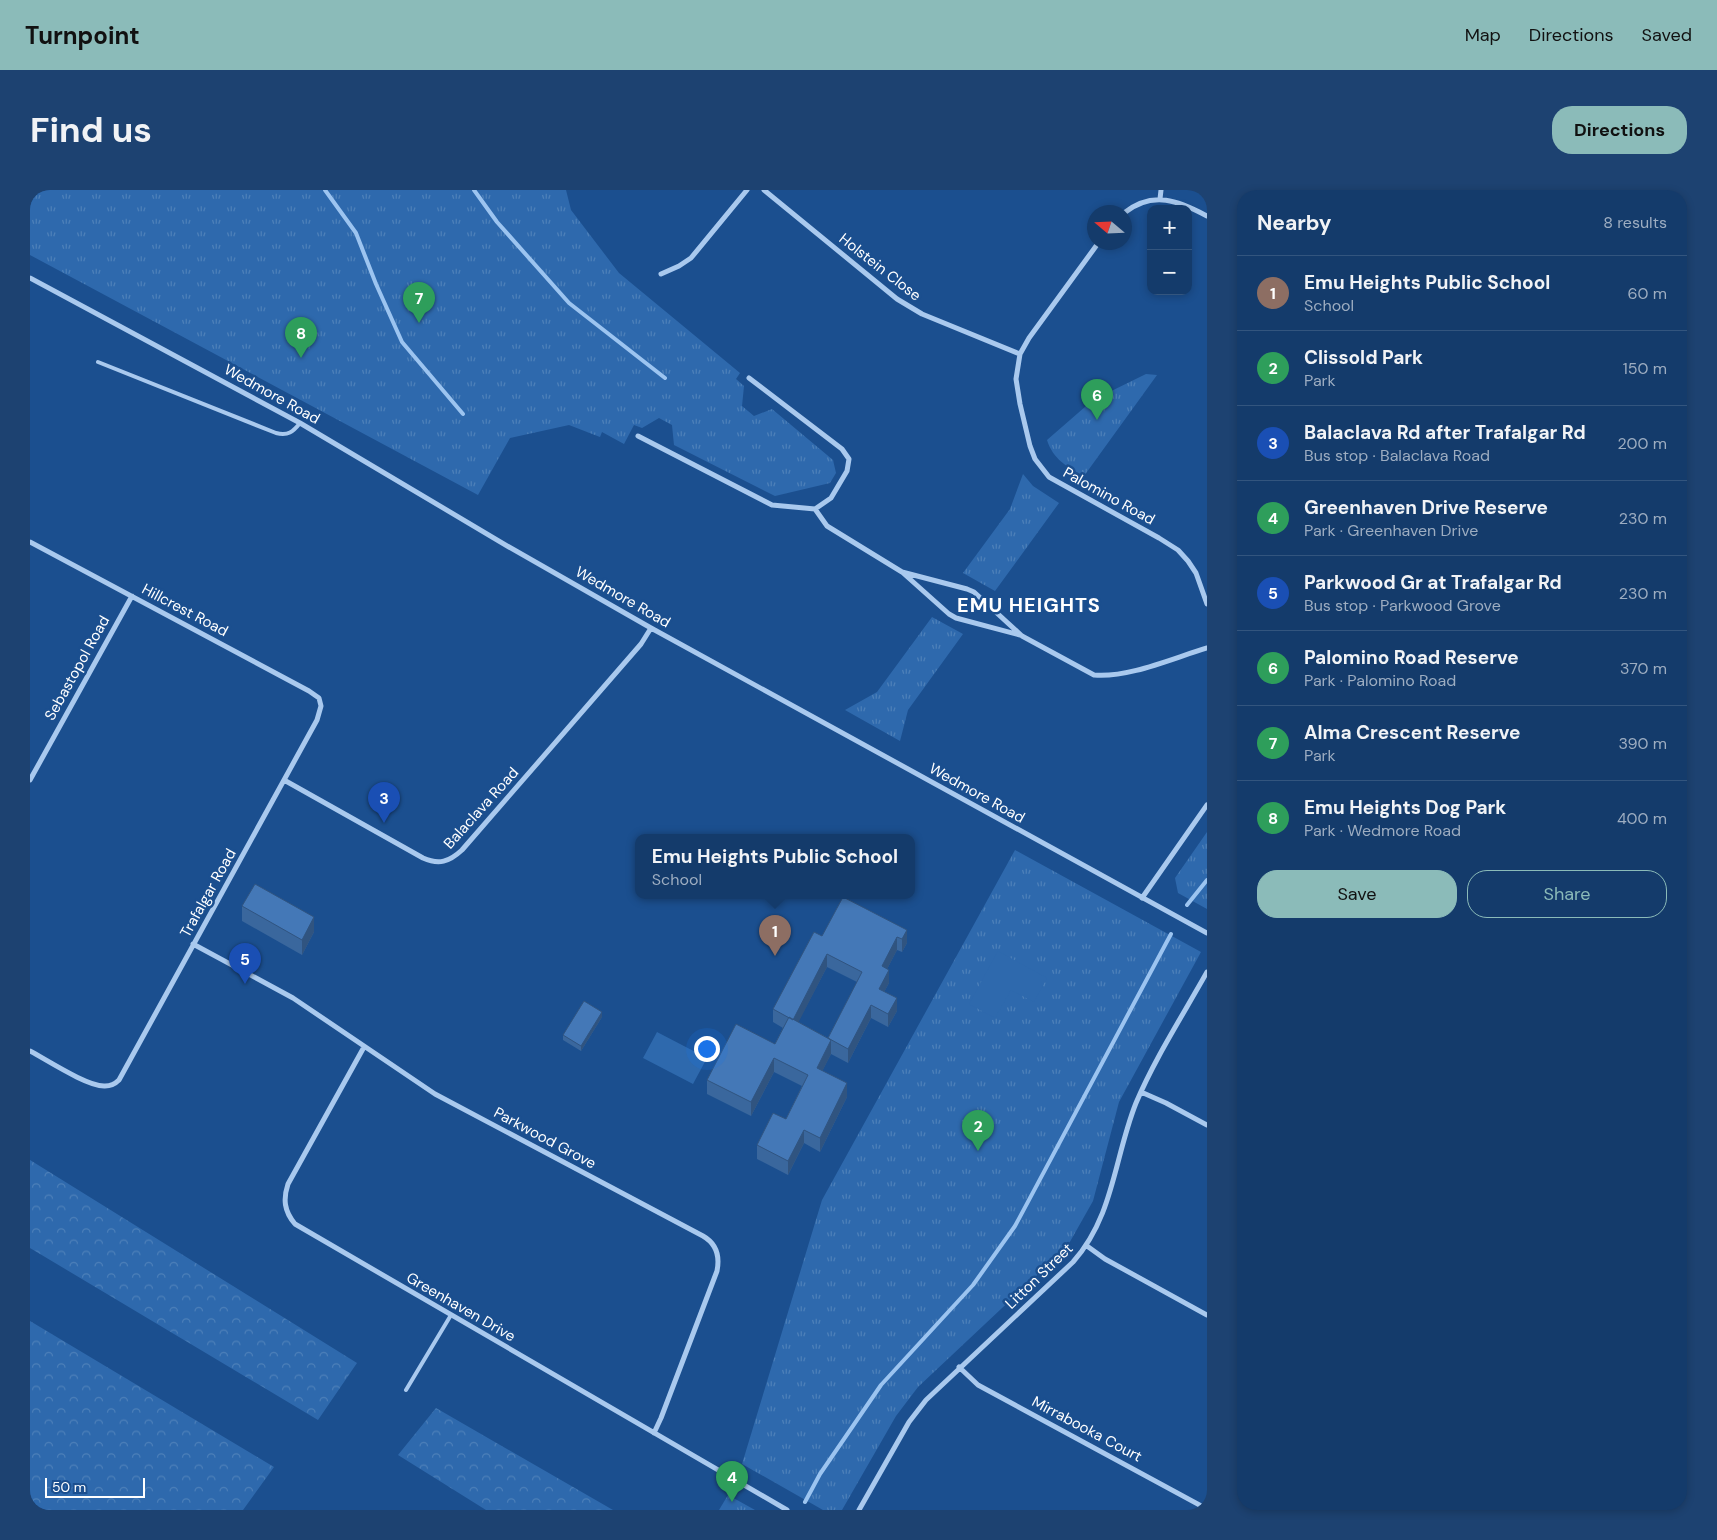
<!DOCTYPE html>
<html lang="en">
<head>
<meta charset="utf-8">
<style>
  :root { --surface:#143b6b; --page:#1d4271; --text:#f1f3f6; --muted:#9dadc1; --line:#33557e; --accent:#8bbbb9 }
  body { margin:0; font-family:"DM Sans",sans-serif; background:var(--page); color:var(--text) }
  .controls { position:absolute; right:15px; top:15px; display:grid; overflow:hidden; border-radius:10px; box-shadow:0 2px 8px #0003 }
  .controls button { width:45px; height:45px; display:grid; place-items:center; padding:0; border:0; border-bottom:1px solid var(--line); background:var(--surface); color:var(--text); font:25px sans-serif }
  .compass { position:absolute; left:1057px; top:15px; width:45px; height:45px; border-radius:50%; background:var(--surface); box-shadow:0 2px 8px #0003; rotate:289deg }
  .scale { position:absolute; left:15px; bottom:12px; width:100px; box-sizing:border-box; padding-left:5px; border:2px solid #fff; border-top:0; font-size:14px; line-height:18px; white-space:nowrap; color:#fff; -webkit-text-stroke:4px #1b4f8f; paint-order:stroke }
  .you { position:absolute; left:676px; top:858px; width:18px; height:18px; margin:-12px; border:4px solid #fff; border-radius:50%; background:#1a73e8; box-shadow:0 0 0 8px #1a73e833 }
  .badge { display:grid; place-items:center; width:32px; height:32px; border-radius:50%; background:var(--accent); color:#fff; font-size:16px; font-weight:700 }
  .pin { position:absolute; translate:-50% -41px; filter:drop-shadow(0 1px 2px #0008) }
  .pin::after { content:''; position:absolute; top:26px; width:18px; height:15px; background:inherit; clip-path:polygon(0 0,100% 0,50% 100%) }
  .popup { position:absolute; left:605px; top:644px; width:280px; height:65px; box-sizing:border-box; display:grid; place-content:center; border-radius:10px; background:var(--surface); filter:drop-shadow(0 1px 4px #0005); font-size:16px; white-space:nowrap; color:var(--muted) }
  .popup b { font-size:19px; color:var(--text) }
  .popup::after { content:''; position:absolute; left:50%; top:100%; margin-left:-10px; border:10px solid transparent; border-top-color:var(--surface) }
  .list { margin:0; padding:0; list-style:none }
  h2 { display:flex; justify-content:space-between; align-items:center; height:65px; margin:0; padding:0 20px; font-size:21px }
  h2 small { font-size:16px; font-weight:400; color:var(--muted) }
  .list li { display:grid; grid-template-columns:32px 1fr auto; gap:15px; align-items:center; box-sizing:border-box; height:75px; padding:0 20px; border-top:1px solid var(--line) }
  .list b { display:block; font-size:19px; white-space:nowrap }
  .list p { margin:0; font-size:16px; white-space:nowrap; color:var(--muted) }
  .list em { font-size:16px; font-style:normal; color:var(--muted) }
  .actions { display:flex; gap:10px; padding:15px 20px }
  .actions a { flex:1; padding:11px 0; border:1px solid var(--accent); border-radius:20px; text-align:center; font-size:18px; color:var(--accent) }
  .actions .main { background:var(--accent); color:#111 }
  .map { position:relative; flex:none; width:1177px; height:1320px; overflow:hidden; border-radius:20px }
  header { display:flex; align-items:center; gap:30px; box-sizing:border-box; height:70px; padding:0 25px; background:var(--accent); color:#111 }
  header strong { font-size:24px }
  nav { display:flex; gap:28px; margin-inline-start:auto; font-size:18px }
  .intro { display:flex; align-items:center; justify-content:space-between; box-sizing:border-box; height:120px; padding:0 30px }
  h1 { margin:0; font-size:35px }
  .button { padding:12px 22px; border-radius:20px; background:var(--accent); color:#111; font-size:18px; font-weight:700 }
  main { display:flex; gap:30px; padding:0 30px }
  aside { flex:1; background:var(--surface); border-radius:20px; box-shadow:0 2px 8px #0003 }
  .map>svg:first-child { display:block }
  .forest { fill:url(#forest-crowns) }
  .park { fill:url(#park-tufts) }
  .pitch { fill:#2e69ad }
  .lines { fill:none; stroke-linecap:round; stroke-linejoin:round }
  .stream { stroke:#9cc4f0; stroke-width:4 }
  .service { stroke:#a9c9ee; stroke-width:4 }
  .minor { stroke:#a9c9ee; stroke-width:5 }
  .wall { fill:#3a679d; fill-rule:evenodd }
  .shaded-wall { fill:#305480 }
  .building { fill:#4478b7; stroke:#305480 }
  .labels { text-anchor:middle; stroke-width:5; stroke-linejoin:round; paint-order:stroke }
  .street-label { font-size:15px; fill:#fff; stroke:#1b4f8f }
  .district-label { font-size:20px; font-weight:bold; letter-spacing:1px; fill:#fff; stroke:#1b4f8f }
</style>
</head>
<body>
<header>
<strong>Turnpoint</strong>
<nav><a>Map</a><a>Directions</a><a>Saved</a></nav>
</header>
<div class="intro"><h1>Find us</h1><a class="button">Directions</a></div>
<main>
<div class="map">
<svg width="1177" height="1320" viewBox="0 0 1177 1320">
  <defs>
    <pattern id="forest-crowns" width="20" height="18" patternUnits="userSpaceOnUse" patternTransform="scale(1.25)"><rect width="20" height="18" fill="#2e69ad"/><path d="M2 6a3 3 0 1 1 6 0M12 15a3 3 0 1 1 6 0" fill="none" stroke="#4d80b9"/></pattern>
    <pattern id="park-tufts" width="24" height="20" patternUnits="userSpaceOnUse" patternTransform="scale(1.25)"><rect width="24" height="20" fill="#2e69ad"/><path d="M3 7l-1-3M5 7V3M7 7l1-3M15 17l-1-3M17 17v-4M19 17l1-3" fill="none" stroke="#4d80b9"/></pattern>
  </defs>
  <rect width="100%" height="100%" fill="#1b4f8f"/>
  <path class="forest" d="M0,970l327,203 -39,57 -288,-172z
    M0,1131l244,146 -31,43h-213z
    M406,1218l177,102h-127l-88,-55z"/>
  <path class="park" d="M0,0h536l5,20 48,63 121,100 -4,6 8,7 -2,20 12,10 18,-7 61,51 3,13 -6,10 -55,13 -101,-51 -2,-20 -13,-7 -17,10 -8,-3 -10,19 -22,-12 -2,5 -31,-12 -59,13 -32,57 -448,-240z
    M1116,184l11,1 -73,101c-17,-9 -31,-17 -37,-36l46,-40z
    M993,284l10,12 26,17 -64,88 -32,-18 47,-64z
    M902,427l31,17 -55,76 -8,31 -55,-31 32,-18z
    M1177,642v77l-29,-16 -3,-15z
    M985,660l186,102 -82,150 -26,99 -26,46 -149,140 -22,29 -54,94h-19l-81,-46 80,-264z
    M698,1305l27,15h-36z"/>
  <path class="pitch" d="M968,761l49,27 -13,24 -23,-12 -16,28 -26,-14z
    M627,842l50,26 -14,26 -50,-26z"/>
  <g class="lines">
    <path class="stream" d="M295,0l31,43 20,51 26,58 61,72
      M444,0l23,32 72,81 96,75
      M1157,715l20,-25
      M775,1312l15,-28 61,-89 92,-100 42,-59 156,-292"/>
    <path class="service" d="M68,172l178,71c12,3 17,-1 24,-10
      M376,1200l45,-75"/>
    <path class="minor" d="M734,0l133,109 25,15 98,40
      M1130,9l1,-9
      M1094,23c29,-23 55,-12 83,3
      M1069,52l-70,96 -9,16 -4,25 4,25 10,42 5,13 14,18 9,5 101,56 19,12 10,11 8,12 11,31
      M631,84l18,-8 12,-8 56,-68
      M0,88l270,145 209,124 142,81 556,305
      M719,188l93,71 7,10 -2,12 -16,27 -16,11
      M608,246l134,69 43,4
      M785,319l12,17 75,46 47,42 7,4 64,17
      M0,352l279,149 10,7 2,8 -4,14 -198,360c-4,4 -8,6 -14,6 -17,1 -58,-26 -75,-35
      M872,382l65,17 7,3 48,44 72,39c35,3 79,-17 113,-27
      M0,590l102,-184
      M254,590l139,78c16,7 26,4 39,-8l179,-206 10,-16
      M1112,708l65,-93
      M163,754l100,54 142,96 268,142c14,8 17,20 14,35l-56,147 -7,15
      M334,857l-76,137c-5,15 -4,27 7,40l492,286
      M1111,902l25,11 41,22
      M1057,1056l18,13 102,56
      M929,1177l19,18 229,124
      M829,1320l50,-88 17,-22 147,-138c41,-46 41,-104 63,-159 19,-45 47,-88 71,-131"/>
  </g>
  <path class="wall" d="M212,716l72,26 -12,23 -60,-34z
    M877,740v13l-5,9 -5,-2 -10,19 2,14 -5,9 13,19 -9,16 -17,-9 -23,45 -17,-9 -9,17 25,26 -27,55 -16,-9 -16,32 -31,-16v-14l29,-26 16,-33 -28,-14 -23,44 -44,-22v-14l68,-36 8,-16 -10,-6v-13l49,-73zM797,777l30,15 -29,56 -30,-16z
    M572,827l-21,34 -18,-11v-5z"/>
  <path class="shaded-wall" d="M284,727v15l-12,23v-15z
    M877,740v13l-5,9v-13z
    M867,747v13l-15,29v-13z
    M797,764v13l-34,66v-13z
    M859,780v13l-10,19v-13z
    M867,808v13l-9,16v-13z
    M841,815v13l-23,45v-14z
    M572,822v5l-21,34v-5z
    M801,850v14l-14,28v-14z
    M744,868v14l-23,44v-14z
    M817,893v14l-27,55v-14z
    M774,940v13l-16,32v-14z"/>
  <path class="building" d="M225,694l59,33 -12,23 -60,-34z
    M813,707l64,33 -5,9 -5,-2 -15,29 7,4 -10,19 18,9 -9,16 -17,-9 -23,44 -20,-11 34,-66 -35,-18 -34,66 -20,-11 41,-77 8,4z
    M554,811l18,11 -21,34 -18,-11z
    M759,827l42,23 -14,28 30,15 -27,55 -16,-8 -16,31 -31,-16 16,-32 13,6 22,-44 -34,-17 -23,44 -44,-22 29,-56 39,20z"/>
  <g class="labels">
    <g class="street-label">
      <text transform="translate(850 77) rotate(38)" y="5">Holstein Close</text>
      <text transform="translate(242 204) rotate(29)" y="5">Wedmore Road</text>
      <text transform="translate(1079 306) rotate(29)" y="5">Palomino Road</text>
      <text transform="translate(593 407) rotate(30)" y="5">Wedmore Road</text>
      <text transform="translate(155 420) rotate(28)" y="5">Hillcrest Road</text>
      <text transform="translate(47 478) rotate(-61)" y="5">Sebastopol Road</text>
      <text transform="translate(947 603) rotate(29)" y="5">Wedmore Road</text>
      <text transform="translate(451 618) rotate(-48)" y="5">Balaclava Road</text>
      <text transform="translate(178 703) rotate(-61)" y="5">Trafalgar Road</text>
      <text transform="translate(515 948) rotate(28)" y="5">Parkwood Grove</text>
      <text transform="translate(1009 1086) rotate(-44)" y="5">Litton Street</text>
      <text transform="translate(431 1117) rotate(30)" y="5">Greenhaven Drive</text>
      <text transform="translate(1057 1239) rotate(28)" y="5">Mirrabooka Court</text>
    </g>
    <g class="district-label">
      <text x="999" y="422">EMU HEIGHTS</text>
    </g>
  </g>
</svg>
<div class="controls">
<button>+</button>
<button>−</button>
</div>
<svg class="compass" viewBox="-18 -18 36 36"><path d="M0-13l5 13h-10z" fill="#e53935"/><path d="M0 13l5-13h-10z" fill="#9dadc1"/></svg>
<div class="scale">50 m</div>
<div class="you"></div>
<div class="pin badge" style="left:745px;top:766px;background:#8d6e63">1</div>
<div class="popup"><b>Emu Heights Public School</b>School</div>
<div class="pin badge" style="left:948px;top:961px;background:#2e9e5b">2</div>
<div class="pin badge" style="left:354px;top:633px;background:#1a4fb4">3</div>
<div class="pin badge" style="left:702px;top:1312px;background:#2e9e5b">4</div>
<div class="pin badge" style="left:215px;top:794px;background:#1a4fb4">5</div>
<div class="pin badge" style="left:1067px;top:230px;background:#2e9e5b">6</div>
<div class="pin badge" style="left:389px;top:133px;background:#2e9e5b">7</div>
<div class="pin badge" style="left:271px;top:168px;background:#2e9e5b">8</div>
</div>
<aside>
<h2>Nearby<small>8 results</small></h2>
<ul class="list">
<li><span class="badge" style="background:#8d6e63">1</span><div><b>Emu Heights Public School</b><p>School</p></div><em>60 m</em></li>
<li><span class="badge" style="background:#2e9e5b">2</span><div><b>Clissold Park</b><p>Park</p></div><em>150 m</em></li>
<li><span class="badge" style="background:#1a4fb4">3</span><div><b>Balaclava Rd after Trafalgar Rd</b><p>Bus stop · Balaclava Road</p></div><em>200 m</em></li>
<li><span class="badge" style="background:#2e9e5b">4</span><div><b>Greenhaven Drive Reserve</b><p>Park · Greenhaven Drive</p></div><em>230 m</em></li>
<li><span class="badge" style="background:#1a4fb4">5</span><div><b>Parkwood Gr at Trafalgar Rd</b><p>Bus stop · Parkwood Grove</p></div><em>230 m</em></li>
<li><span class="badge" style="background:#2e9e5b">6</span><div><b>Palomino Road Reserve</b><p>Park · Palomino Road</p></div><em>370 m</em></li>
<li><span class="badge" style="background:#2e9e5b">7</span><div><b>Alma Crescent Reserve</b><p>Park</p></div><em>390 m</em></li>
<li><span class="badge" style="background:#2e9e5b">8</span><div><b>Emu Heights Dog Park</b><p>Park · Wedmore Road</p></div><em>400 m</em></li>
</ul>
<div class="actions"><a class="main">Save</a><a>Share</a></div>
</aside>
</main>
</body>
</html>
